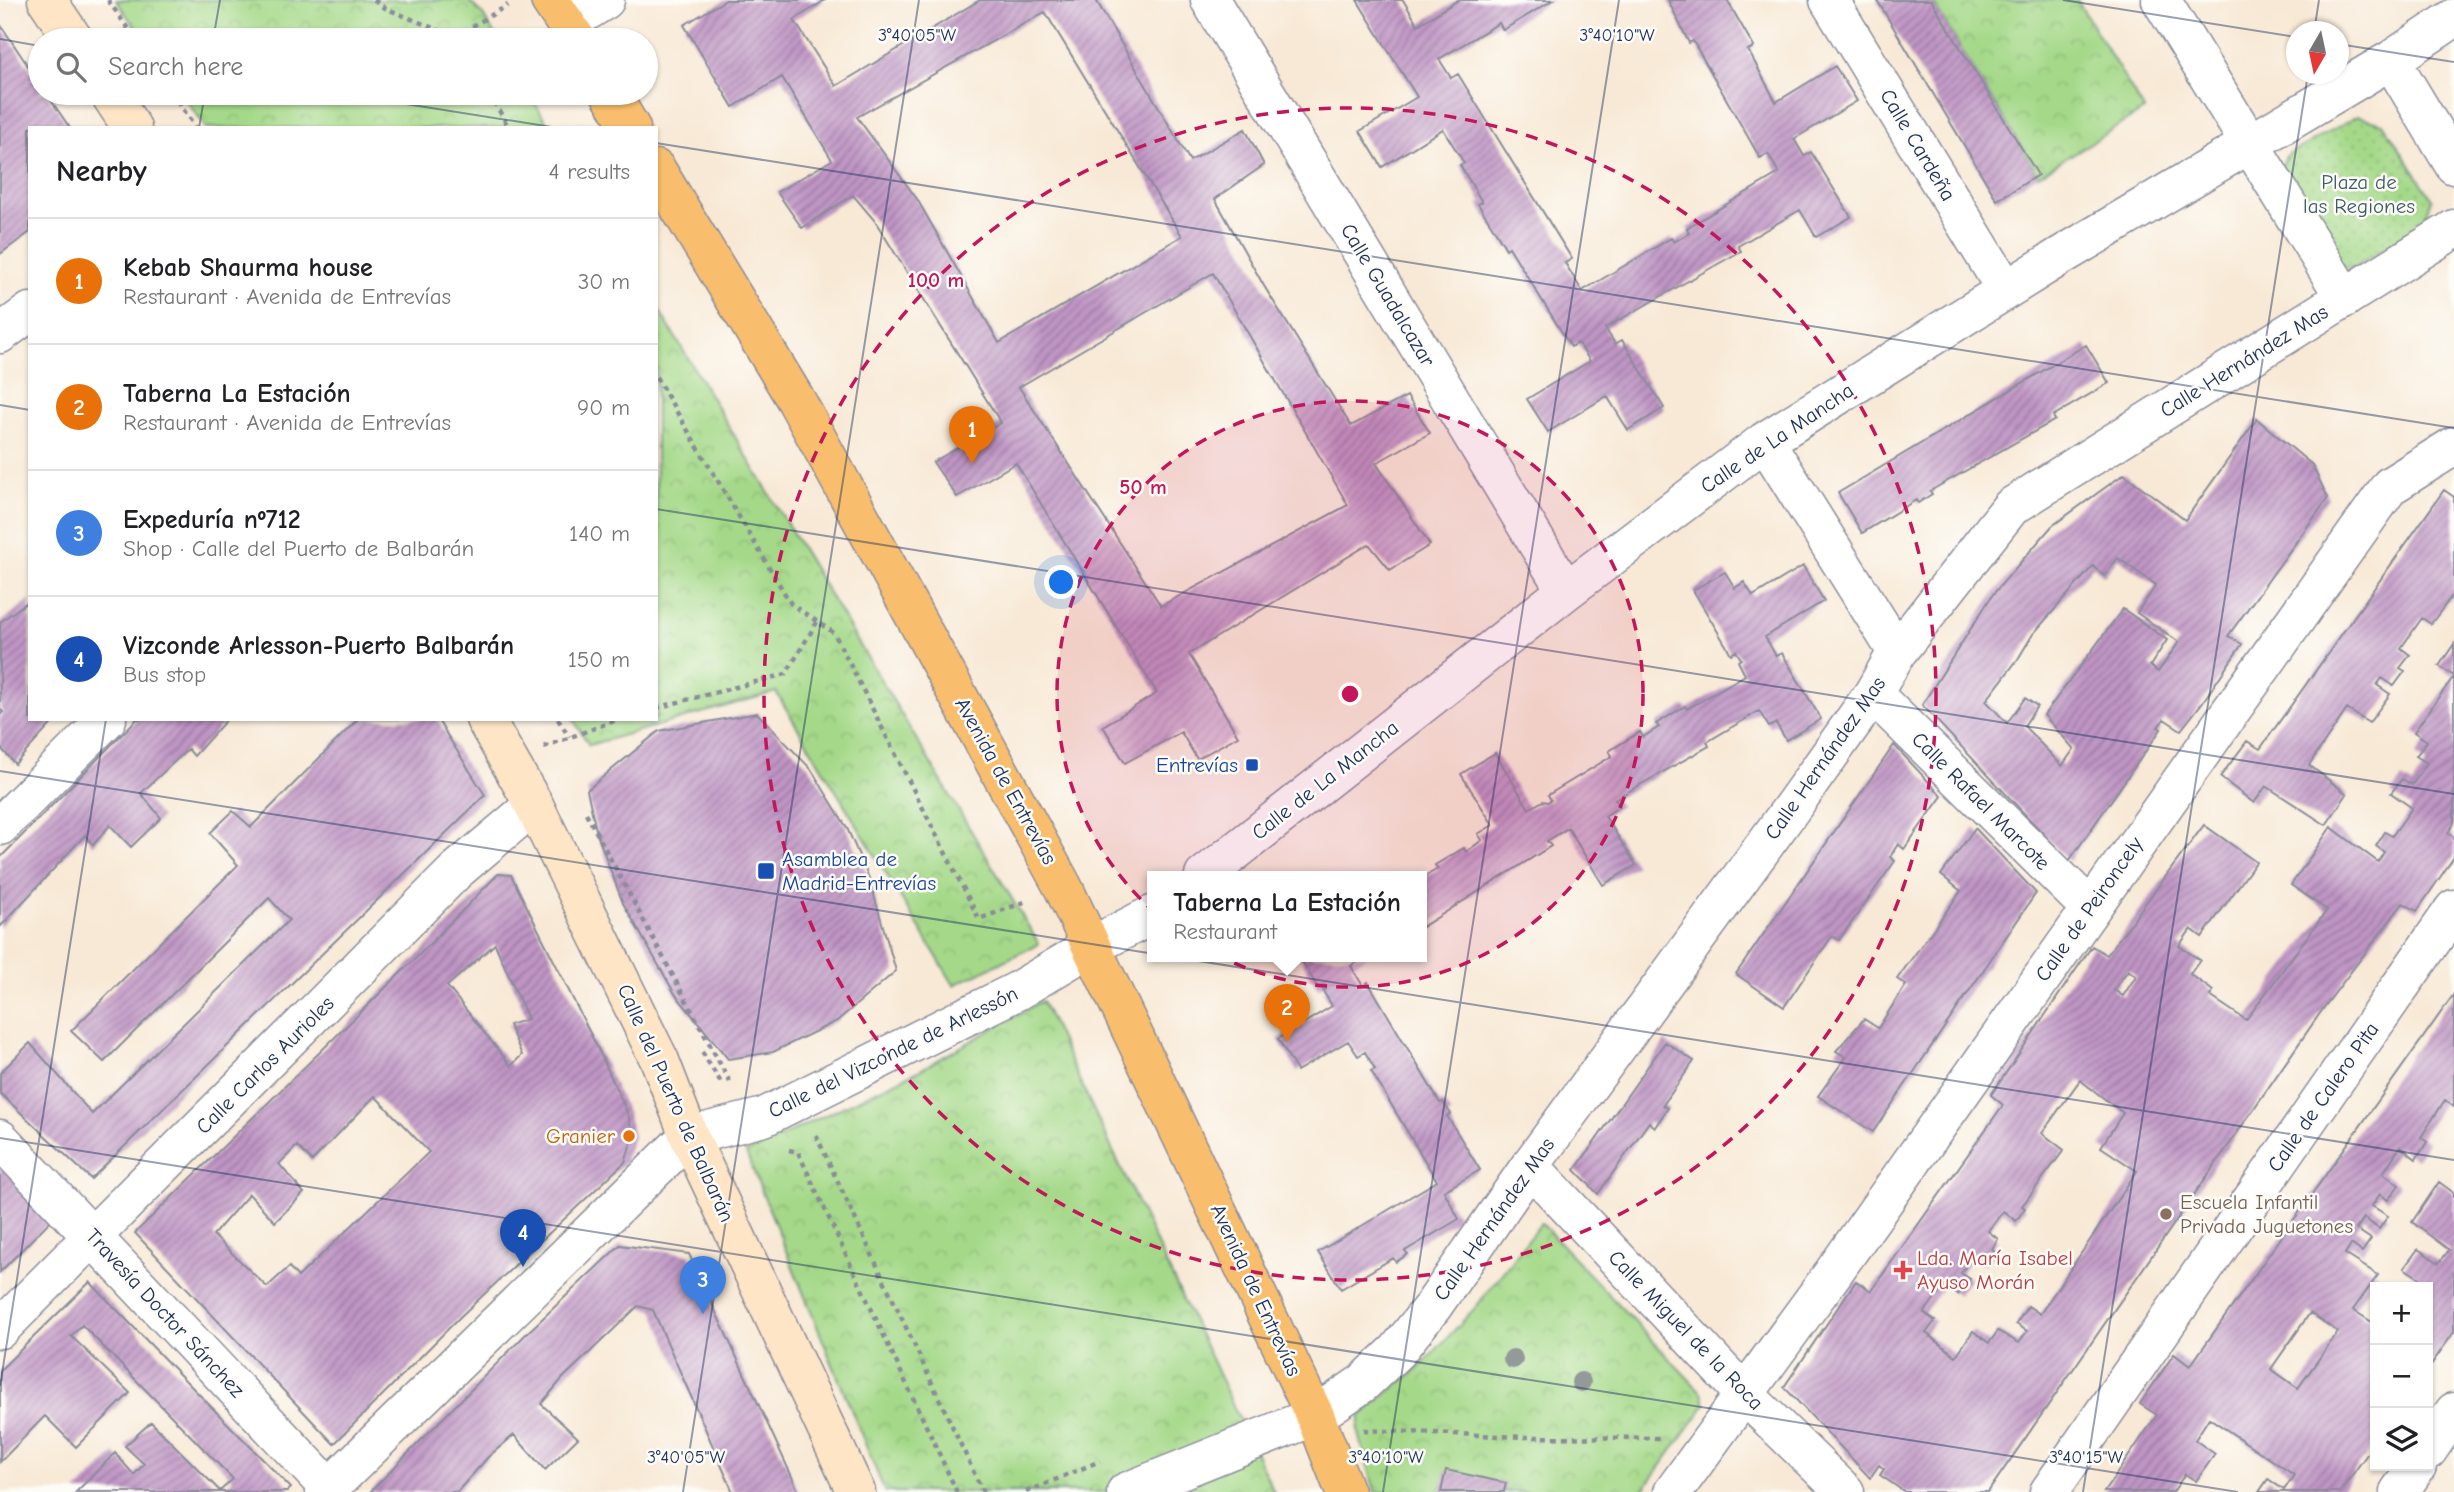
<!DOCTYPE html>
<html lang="en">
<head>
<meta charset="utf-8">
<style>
  :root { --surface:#fff; --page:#f6f6f6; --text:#202124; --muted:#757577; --line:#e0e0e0; --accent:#0f766e }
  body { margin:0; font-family:"Comic Neue",sans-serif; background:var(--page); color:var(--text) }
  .controls { position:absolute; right:21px; bottom:21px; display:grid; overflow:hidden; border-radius:0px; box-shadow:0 2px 5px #0004 }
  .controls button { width:63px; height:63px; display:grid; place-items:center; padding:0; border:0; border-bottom:2px solid var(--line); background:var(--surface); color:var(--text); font:35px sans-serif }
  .compass { position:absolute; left:2286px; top:21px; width:63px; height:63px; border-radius:50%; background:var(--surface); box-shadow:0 2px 5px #0004; rotate:189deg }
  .you { position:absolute; left:1062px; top:583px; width:24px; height:24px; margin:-18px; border:5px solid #fff; border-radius:50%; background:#1a73e8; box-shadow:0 0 0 10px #1a73e833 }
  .badge { display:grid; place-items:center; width:46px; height:46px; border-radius:50%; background:var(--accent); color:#fff; font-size:23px; font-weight:700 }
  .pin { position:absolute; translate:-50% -58px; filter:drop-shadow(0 2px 4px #0008) }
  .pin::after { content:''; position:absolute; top:37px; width:24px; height:21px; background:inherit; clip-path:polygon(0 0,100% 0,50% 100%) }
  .popup { position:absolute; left:1147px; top:871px; width:280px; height:91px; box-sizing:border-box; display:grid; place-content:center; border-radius:0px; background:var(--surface); filter:drop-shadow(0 2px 5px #0005); font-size:23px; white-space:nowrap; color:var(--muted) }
  .popup b { font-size:26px; color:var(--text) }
  .popup::after { content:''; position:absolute; left:50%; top:100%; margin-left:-14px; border:14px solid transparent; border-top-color:var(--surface) }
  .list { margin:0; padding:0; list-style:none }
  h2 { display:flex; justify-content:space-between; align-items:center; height:91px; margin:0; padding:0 28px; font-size:30px }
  h2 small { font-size:23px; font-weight:400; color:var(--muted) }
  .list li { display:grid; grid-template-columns:46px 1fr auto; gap:21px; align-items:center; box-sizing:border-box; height:126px; padding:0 28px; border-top:2px solid var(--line) }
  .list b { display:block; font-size:26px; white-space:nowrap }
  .list p { margin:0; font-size:23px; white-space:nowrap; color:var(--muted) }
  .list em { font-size:23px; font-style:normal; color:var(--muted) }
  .icon { flex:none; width:38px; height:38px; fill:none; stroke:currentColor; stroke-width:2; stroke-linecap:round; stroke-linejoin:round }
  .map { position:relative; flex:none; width:2454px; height:1492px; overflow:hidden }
  .search { position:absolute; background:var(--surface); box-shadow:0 2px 5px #0004; left:28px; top:28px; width:630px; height:77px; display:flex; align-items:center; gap:18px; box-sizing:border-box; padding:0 24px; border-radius:38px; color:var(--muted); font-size:26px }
  .panel { position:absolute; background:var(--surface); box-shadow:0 2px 5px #0004; left:28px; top:126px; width:630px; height:595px; border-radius:0px }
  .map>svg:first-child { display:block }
  .grass { fill:url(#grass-dots); stroke:#608474; stroke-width:2 }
  .park { fill:url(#park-crowns); stroke:#608474; stroke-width:2 }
  .building { fill:url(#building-hatch); fill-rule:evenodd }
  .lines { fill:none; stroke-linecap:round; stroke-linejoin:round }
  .street-casing { stroke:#8a8c9a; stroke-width:41 }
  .secondary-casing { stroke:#8a8c9a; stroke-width:41 }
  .primary-casing { stroke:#8a8c9a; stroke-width:41 }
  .path { stroke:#8a8c9a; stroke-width:4.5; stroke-dasharray:5 5; stroke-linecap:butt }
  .street { stroke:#fff; stroke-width:38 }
  .secondary { stroke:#fde5c5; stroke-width:38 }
  .primary { stroke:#f9be6d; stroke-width:38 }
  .tree { fill:#929a9a }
  .ticks { fill:none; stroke:#1b2f5e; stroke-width:2; stroke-opacity:0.45 }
  .ring { fill:none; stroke:#c2185b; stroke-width:3.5; stroke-dasharray:12 9 }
  .transit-dot { fill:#1a4fb4; stroke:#fdfcf7; stroke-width:2.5 }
  .food-dot { fill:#e8710a; stroke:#fdfcf7; stroke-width:2.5 }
  .education-dot { fill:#8d6e63; stroke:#fdfcf7; stroke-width:2.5 }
  .health-dot { fill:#e0444e; stroke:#fdfcf7; stroke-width:2.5 }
  .labels { text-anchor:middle; stroke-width:5; stroke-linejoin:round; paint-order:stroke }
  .street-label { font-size:21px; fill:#1b2f5e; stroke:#fdfcf7 }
  .park-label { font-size:21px; fill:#3e5a69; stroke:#fdfcf7 }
  .transit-label { font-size:21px; fill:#164399; stroke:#fdfcf7; text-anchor:end }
  .food-label { font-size:21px; fill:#c56008; stroke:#fdfcf7; text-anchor:end }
  .education-label { font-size:21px; fill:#785e54; stroke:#fdfcf7; text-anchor:start }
  .health-label { font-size:21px; fill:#be3a42; stroke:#fdfcf7; text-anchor:start }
  .ticks-label { font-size:18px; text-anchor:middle; fill:#1b2f5e; stroke:#fdfcf7; stroke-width:5; stroke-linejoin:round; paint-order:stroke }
  .centre { fill:#c2185b; stroke:#fdfcf7; stroke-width:3.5 }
  .ring-label { font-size:21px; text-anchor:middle; font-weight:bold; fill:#c2185b; stroke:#fdfcf7; stroke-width:5; stroke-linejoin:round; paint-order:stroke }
</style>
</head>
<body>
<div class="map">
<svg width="2454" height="1492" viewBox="0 0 2454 1492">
  <defs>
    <pattern id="grass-dots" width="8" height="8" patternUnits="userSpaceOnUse" patternTransform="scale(1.75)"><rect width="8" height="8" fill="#a5d989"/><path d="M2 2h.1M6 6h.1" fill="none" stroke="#8dbb79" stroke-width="1.8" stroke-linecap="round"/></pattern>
    <pattern id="park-crowns" width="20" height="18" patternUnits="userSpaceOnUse" patternTransform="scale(1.75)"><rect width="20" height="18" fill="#a5d989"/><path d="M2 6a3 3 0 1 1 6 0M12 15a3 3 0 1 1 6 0" fill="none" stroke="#8dbb79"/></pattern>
    <pattern id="building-hatch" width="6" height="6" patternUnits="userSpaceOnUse" patternTransform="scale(1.75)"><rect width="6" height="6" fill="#bf95c4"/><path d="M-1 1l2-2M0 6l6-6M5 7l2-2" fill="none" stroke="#9a7aa2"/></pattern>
  </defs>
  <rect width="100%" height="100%" fill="#fdfcf7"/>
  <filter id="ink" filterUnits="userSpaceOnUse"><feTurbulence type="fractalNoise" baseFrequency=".0143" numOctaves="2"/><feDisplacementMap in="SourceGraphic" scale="14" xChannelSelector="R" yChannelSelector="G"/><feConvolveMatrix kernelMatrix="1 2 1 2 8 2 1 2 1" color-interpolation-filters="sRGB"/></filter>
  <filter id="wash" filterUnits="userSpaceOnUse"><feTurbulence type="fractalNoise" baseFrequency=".00686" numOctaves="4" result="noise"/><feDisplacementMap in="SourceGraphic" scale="28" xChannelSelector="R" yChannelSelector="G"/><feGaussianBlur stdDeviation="1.57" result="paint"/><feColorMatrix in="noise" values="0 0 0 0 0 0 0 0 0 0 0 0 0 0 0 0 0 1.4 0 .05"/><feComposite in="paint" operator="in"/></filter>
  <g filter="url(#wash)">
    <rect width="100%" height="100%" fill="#f8e9d6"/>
    <path class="grass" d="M2357,116l26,7 49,76 -9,26 -73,44 -18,-5 -53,-92 7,-16z"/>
    <path class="park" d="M116,0h352l15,15 15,25h-354z
      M1931,0h146l67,110 -106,65z
      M181,93h348l21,35h-344z
      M656,305l383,639 -85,41 -178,-293 -187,53 -16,-26h83z
      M1042,1001l232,491h-389l-139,-339 172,-82z
      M1541,1223l161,170 3,12 -63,87h-267l-17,-62 3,-15 59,-48 55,-59z"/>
    <g id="blocks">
      <path class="building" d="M726,0h99l-31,20 42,66 144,-86h116l94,161 55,-32 19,36 -49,34 49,87 87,140 56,-30 23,37 -54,30 54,82 -40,25 -21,-26 -180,110 49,82 -41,23 -16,-27 -56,31 -22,-37 54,-33 -141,-230 -59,34 -24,-35 68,-39 -126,-202 -22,-26 -51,33 -25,-36 55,-32 -50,-83 -49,30 -49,-82zM1045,12l137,224 -183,107 -82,-144 -60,-82zM1213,273l135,232 -187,101 -142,-219z
        M1357,0h46l15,25 40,-25h95l-50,30 -4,-7 -60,36 12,19 7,-4 114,185 -7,4 17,28 89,-53 3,4 15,-9 -2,-5 92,-55 -11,-19 -8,4 -67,-117 -4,2 -21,-43h59l27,47 -6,3 28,52 59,-36 22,35 -63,38 10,17 7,-4 40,65 -35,20 -16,-27 -62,36 3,5 -136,77 10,16 7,-4 42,68 -36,22 -21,-34 -59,36 -21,-33 63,-38 -12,-18 -7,4 -62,-100 -3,2 -12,-20 -16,-25 4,-2 -22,-37 4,-2 -21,-34 -61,38 -22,-36 57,-34z
        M1877,0h54l107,175 -41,25z
        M0,24l40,60v9h6l24,35h-40v104l-30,22z
        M2086,345l23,38 -56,33 2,4 -125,71 2,3 -14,9 -2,-3 -54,33 -24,-40z
        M2257,419l55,46 16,33 -100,138 14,8 -40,59 -21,27 -17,-11 -6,8 3,2 -92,132 -147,-156 71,-111 59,-68 72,-52 61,46zM2118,558l38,27 -19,28 42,29 -21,30 -8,-6 17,-26 -44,-31 -79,106 30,34 -12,17 -38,-40 13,-20 -12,-8 -18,25 -21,-22 32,-42 15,-25 60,-68 11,10z
        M2444,490l10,7v96l-23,31 -9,-6 -21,30 9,7 -10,13 5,3 -11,15 -12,-8 -5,7 13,9 -21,29 -22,-14 -38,56 38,29 -21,31 -60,-39 -12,17 -34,-26 27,-36 13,8z
        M1803,566l21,35 -59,36 11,19 6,-3 39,66 -35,21 -10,-17 -7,4 -10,-16 -52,31 2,4 -94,53 5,7 -15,10 31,49 -33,20 -35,-57 -21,13 4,5 -129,81v-49l16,-9 -3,-4 29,-17 2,4 16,-12 -4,-6 15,-9 -32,-51 34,-21 34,56 14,-8 5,1 3,-2 -3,-5 64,-39 -3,-5 31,-19 3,5 16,-10 -3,-3 29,-18 2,3 58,-34 -7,-14 3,-2 -5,-8 -5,3 -38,-64 32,-18 10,16 9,-6 9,14z
        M30,600v119h26l-41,45 -15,-17v-32l3,-3 -3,-3v-87z
        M2454,644v179l-6,10 6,4v20l-37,54 -14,-8 -78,103 -337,486h-83l-25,-17 4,-6 -5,-4 -9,13 -86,-91 72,-106 15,10 132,-186 -12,-10 101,-149 15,9 97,-130 52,37 -54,75 -11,-8 -12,17 21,14 -10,14 23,17 -3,5 36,24 81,-110 -36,-25 40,-58 47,35 6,-10 -8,-6 9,-14 7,4 20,-28 -21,-15 11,-14 10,6 15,-22 -11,-7 11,-15 -13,-9 40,-56 -15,-10zM2128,970l8,6 -13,20 -9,-6zM2080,1080l43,33 -22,34 36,24 -97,143 -12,-8 -12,18 11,7 -8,12 -21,-12 -9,12 -16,-12 -17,25 -30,-23 9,-12 -11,-8 21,-28 13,10 12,-16 -9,-6 12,-17 12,9 10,-13 -3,-3 6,-10 -10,-8 15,-20 13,10 9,-13 -3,-2 42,-56 -22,-17z
        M757,713l54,56 36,59 22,50 27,93 -59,50 -64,31 -45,7 -53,-65 -52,-91 -26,-69 -10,-44 72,-59z
        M137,719h90l-33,37 -6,-7 -47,44 20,25 -30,29 -21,-22 -17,20 -8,-10 -85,92v-69z
        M358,719h79l48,76 -394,384 -91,-86v-20l30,-30 62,71 197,-194 -20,-22 -165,164 -33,-31 167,-166 -28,-32 23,-22 18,16z
        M1894,745l48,51 -38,53 -6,-5 -8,13 5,4 -56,79 -7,-4 -48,71 -48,-33z
        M1975,828l61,65 -163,239 -55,-36 28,-39 -10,-6 28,-32 14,9 28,-43 -9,-6 64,-88 -20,-16z
        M498,874l13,1 90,180 27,59 5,23 -8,25 -164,154 -127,128 -199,-211 282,-276zM495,944l33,75 -19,6 13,30 -11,11 -64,-80zM375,1096l54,56 -131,125 -9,-10 -22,20 -54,-52 36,-41 26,28 29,-29 -25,-29 18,-18 15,15z
        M1299,956h68l-16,10 12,20 5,-4 72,121 3,-1 8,12 -4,2 33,54 -36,21 15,28 -54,32 3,3 -12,8 -3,-4 -52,31 -23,-37 119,-71 -66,-110 4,-2 -10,-17 -7,4 -10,-15 -51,30 -19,-32 54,-33 -9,-15 3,-2 -2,-4 -6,3z
        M2454,994v113l-9,-7 -24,37 6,5 -11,17 -16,-12 -17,26 16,12 -11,15 -8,-6 -8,12 16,10 -9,13 -15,-11 -8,11 15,10 -9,13 -11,-8 -6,10 33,21 -25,35 22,14v119l-35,49h-81l9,-13 16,11 10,-15 -85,-57 -14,22 20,14 -19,27 -11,-7 -12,18h-69l53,-77 -17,-11 34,-50 16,12zM2310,1313l28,19 -40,56 -27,-19z
        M1665,1042l29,19 -31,44 5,3 -13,19 -6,-5 -51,72 -23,-24z
        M0,1164l51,56 -51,52z
        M2439,1182l15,11v139l-26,37v-82h-15l6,-9 -15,-10 14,-19 21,14 10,-13 -37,-28z
        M620,1245l69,9 110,238h-66l-80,-182 -15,-4 -75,72 -22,26 37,34 -33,32 -31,-35 -26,22 -31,35h-87l155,-157z
        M90,1282l88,91 113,115 -4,4h-211l39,-39 19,22 10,-11 -19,-18 26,-24 69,69 13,-12 -151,-154 -11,11 59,57 -54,54 -31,-31 -45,46v-92z
        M1446,1470l60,13 -2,9h-63z"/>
    </g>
  </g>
  <g filter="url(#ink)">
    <use href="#blocks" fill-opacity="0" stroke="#8a8c9a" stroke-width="2"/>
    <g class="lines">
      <defs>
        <path id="street" d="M1210,0l356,591
          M1829,0l177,290
          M2161,0l184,298
          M566,24l39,-24
          M2391,60l63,105
          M0,334l30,-22
          M1765,441l132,211
          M1873,694l217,214
          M0,826l107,-107
          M1204,876l362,-285 199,-150 294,-184 332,-197 63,-42
          M0,1139l329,349
          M1530,1166l215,229 100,97
          M0,1329l456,-458 78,-66
          M2428,1450l26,-38
          M325,1492l364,-356 75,-19 253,-126 77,-46 58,-30
          M1126,1492l189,-76 48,-33 34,-32 36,-45 97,-140 266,-364 77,-108 24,-42 114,-145 443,-278
          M1673,1492l160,-219 557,-787 64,-40
          M2049,1492l405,-583
          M2399,1492l18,-26"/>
        <path id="secondary" d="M47,0l27,40
          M109,93l23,35
          M485,719l49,86 126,256 29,75 167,356"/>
        <path id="primary" d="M550,0l27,40
          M610,93l21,35
          M656,169l140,231 267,487 252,529 30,76"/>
      </defs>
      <use href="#street" class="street-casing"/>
      <use href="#secondary" class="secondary-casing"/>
      <use href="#primary" class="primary-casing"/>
      <path class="path" d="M108,0l28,40
        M374,0l11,8 70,29 2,3
        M455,37l53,-32
        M172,93l24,35
        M489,93l20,35
        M656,377l135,227 43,29 145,286 48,-18
        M656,708l130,-34 31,-52
        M558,719l11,18
        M544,747l75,-28
        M586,813l146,273
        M702,1052l21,34
        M816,1135l167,357
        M789,1150l9,2 159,340
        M1364,1430l159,7 140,1
        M1026,1492l74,-31"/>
      <use href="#street" class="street"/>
      <use href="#secondary" class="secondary"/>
      <use href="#primary" class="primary"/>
    </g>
    <g class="tree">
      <circle cx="1513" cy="1359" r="10"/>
      <circle cx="1581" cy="1382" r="10"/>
    </g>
  </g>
  <path class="ticks" d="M2063,0l233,37M2314,32l5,-32M0,39l40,7M213,40l7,-40M2338,44l116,18M337,93l221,35M199,128l6,-35M656,143l1798,285M0,405l30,5M656,509l1798,285M0,771l2454,389M0,1138l2238,354M0,1386l106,-667M683,1492l236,-1492M1383,1492l236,-1492M2083,1492l225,-1418"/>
  <circle cx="1350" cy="694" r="293" fill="#c2185b" fill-opacity=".12"/>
  <g class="ring">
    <circle cx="1350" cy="694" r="293"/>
    <circle cx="1350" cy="694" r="586"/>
  </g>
  <g class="transit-dot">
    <rect x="1245" y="758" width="14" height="14" rx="3.5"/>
    <rect x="757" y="862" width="18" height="18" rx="3.5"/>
  </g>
  <circle class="food-dot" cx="629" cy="1136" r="7"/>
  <circle class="education-dot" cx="2166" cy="1214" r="7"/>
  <path class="health-dot" d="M1899.5 1259.5h7v7h7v7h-7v7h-7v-7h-7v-7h7z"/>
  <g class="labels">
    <g class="street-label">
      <text transform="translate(1918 145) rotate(59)" y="7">Calle Cardeña</text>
      <text transform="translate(1388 295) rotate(59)" y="7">Calle Guadalcazar</text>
      <text transform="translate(2244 361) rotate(-32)" y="7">Calle Hernández Mas</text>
      <text transform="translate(1777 438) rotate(-34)" y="7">Calle de La Mancha</text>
      <text transform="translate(1825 758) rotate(-55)" y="7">Calle Hernández Mas</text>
      <text transform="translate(1325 780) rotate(-38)" y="7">Calle de La Mancha</text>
      <text transform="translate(1006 781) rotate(61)" y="7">Avenida de Entrevías</text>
      <text transform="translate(1981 801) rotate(45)" y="7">Calle Rafael Marcote</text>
      <text transform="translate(2089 909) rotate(-55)" y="7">Calle de Peironcely</text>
      <text transform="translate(893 1052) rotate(-26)" y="7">Calle del Vizconde de Arlessón</text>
      <text transform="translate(265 1065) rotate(-45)" y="7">Calle Carlos Aurioles</text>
      <text transform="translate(2323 1097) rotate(-55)" y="7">Calle de Calero Pita</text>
      <text transform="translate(676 1103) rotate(66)" y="7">Calle del Puerto de Balbarán</text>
      <text transform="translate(1494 1219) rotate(-55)" y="7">Calle Hernández Mas</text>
      <text transform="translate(1256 1290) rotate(65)" y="7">Avenida de Entrevías</text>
      <text transform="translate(165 1313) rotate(47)" y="7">Travesía Doctor Sánchez</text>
      <text transform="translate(1686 1330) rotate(46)" y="7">Calle Miguel de la Roca</text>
    </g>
    <g class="park-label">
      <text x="2359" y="189">Plaza de<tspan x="2359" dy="24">las Regiones</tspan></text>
    </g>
    <g class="transit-label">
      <text x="1238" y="772">Entrevías</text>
      <text x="782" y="866" text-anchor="start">Asamblea de<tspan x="782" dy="24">Madrid-Entrevías</tspan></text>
    </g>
    <g class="food-label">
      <text x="615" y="1143">Granier</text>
    </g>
    <g class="education-label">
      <text x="2180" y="1209">Escuela Infantil<tspan x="2180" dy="24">Privada Juguetones</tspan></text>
    </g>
    <g class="health-label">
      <text x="1917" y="1265">Lda. María Isabel<tspan x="1917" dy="24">Ayuso Morán</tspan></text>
    </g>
  </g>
  <g class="ticks-label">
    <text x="917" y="41">3°40'05"W</text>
    <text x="1617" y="41">3°40'10"W</text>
    <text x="686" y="1463">3°40'05"W</text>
    <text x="1386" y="1463">3°40'10"W</text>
    <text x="2086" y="1463">3°40'15"W</text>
  </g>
  <circle cx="1350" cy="694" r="10" class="centre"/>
  <g class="ring-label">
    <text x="936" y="287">100 m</text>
    <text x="1143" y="494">50 m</text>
  </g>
</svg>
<div class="controls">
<button>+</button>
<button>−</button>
<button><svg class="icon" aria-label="layers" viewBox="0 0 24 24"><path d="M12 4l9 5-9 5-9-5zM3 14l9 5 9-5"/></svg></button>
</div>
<svg class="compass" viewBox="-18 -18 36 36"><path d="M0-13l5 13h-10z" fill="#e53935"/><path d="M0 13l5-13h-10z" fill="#757577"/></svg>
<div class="you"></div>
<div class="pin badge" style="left:972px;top:464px;background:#e8710a">1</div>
<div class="pin badge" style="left:1287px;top:1042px;background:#e8710a">2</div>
<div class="popup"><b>Taberna La Estación</b>Restaurant</div>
<div class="pin badge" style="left:703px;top:1314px;background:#3f7fe0">3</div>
<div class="pin badge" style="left:523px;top:1267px;background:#1a4fb4">4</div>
<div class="search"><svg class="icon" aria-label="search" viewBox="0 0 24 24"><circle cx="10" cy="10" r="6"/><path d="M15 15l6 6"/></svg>Search here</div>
<section class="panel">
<h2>Nearby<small>4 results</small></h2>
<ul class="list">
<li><span class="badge" style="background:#e8710a">1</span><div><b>Kebab Shaurma house</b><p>Restaurant · Avenida de Entrevías</p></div><em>30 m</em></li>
<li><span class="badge" style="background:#e8710a">2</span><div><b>Taberna La Estación</b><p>Restaurant · Avenida de Entrevías</p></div><em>90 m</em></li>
<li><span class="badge" style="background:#3f7fe0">3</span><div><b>Expeduría nº712</b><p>Shop · Calle del Puerto de Balbarán</p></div><em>140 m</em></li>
<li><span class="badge" style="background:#1a4fb4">4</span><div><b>Vizconde Arlesson-Puerto Balbarán</b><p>Bus stop</p></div><em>150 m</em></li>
</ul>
</section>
</div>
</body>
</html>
